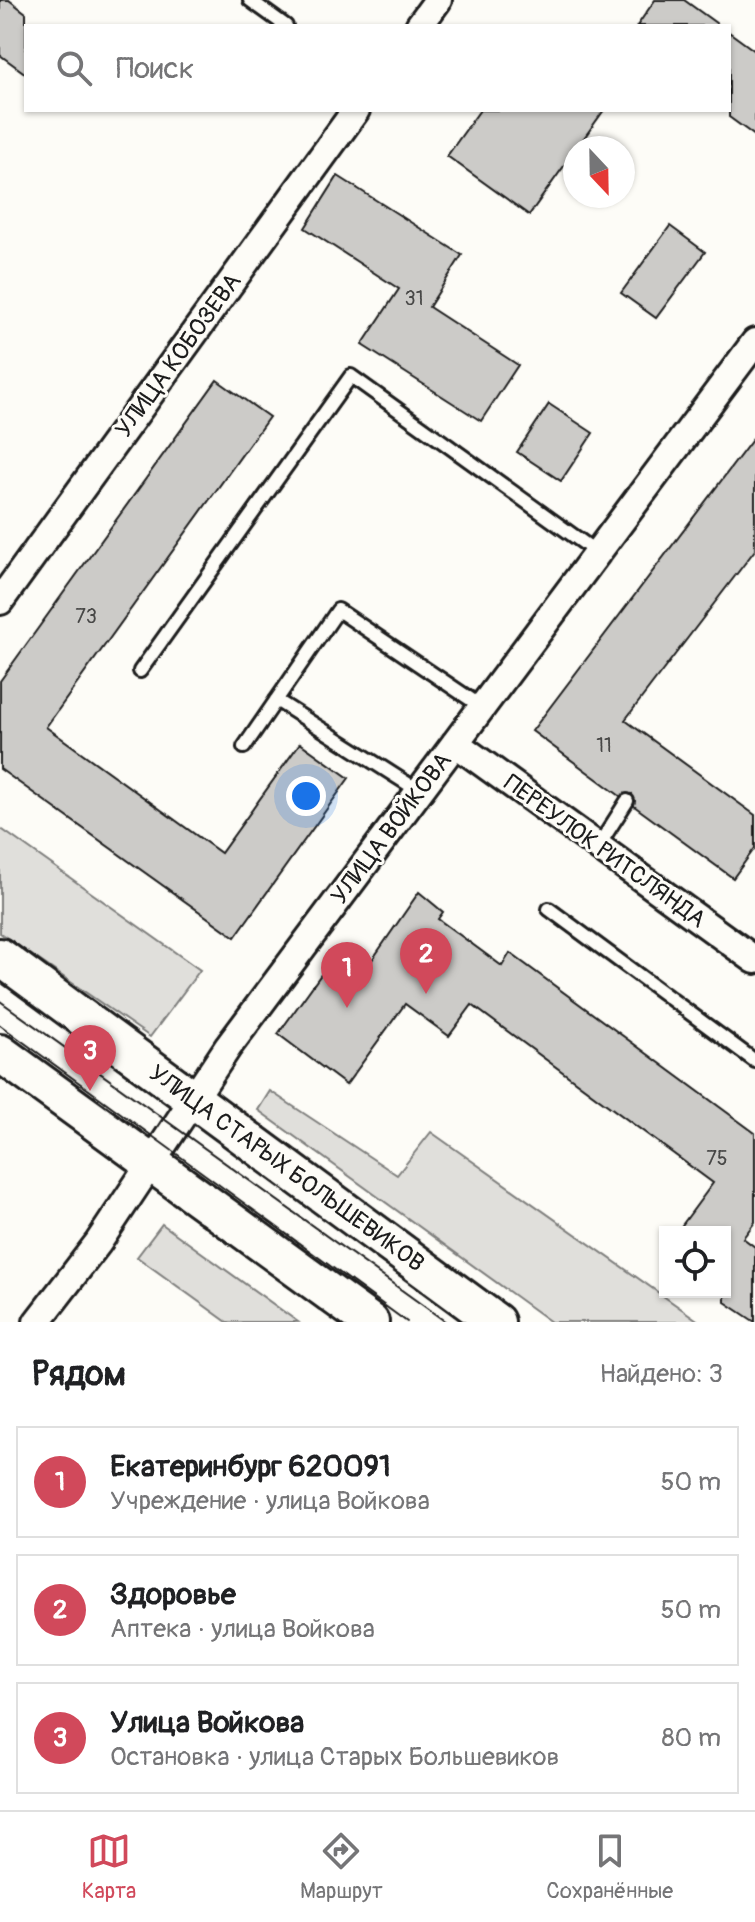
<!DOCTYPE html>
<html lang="ru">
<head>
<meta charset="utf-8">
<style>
  :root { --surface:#fff; --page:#f2f2f2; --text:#202124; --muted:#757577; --line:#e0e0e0; --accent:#d1495b }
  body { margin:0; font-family:Pangolin,sans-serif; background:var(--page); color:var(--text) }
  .controls { position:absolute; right:24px; bottom:24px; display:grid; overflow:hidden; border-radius:0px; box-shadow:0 2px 6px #0004 }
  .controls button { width:72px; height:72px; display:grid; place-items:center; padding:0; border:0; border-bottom:2px solid var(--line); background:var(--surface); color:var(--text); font:40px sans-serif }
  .compass { position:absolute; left:563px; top:136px; width:72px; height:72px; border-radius:50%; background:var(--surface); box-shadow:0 2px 6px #0004; rotate:158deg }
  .you { position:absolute; left:306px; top:796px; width:28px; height:28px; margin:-20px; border:6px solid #fff; border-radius:50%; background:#1a73e8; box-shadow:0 0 0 12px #1a73e833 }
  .badge { display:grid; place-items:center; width:52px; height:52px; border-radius:50%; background:var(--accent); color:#fff; font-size:26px; font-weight:700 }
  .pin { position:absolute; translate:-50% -66px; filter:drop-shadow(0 2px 4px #0008) }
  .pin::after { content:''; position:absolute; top:42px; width:28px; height:24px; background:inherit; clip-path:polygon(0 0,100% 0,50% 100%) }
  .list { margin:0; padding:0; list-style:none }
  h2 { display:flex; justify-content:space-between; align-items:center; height:104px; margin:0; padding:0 32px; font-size:34px }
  h2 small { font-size:26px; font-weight:400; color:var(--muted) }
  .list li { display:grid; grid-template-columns:52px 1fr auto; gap:24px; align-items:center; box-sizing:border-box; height:112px; margin:0 16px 16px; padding:0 16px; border:2px solid var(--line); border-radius:0px }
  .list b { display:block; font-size:30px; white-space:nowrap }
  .list p { margin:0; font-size:26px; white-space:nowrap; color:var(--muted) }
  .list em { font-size:26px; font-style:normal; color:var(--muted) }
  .icon { flex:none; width:44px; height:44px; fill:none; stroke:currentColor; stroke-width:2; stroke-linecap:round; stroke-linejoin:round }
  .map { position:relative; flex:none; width:755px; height:1322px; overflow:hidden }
  .search { position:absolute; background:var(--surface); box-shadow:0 2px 6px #0004; left:24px; right:24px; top:24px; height:88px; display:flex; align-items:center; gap:20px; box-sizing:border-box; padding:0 28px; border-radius:0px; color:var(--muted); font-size:30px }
  .sheet { height:488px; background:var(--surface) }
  nav { display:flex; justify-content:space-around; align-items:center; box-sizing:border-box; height:112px; border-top:2px solid var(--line); background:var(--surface); font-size:22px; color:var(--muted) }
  nav a { display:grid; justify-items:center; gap:4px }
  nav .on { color:var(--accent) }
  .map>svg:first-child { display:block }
  .green { fill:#e0dfdb; stroke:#7e7e7c; stroke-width:2 }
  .building { fill:#cccbc8; stroke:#1c1c1c; stroke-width:2 }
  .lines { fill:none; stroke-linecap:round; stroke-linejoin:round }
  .service-casing { stroke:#1c1c1c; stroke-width:18 }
  .minor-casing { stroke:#1c1c1c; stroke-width:32 }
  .secondary-casing { stroke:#1c1c1c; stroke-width:42 }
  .service { stroke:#fdfcf7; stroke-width:12 }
  .minor { stroke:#fdfcf7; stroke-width:26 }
  .secondary { stroke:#fdfcf7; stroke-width:36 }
  .tram { stroke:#1c1c1c; stroke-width:2 }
  .labels { text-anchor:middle; stroke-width:6; stroke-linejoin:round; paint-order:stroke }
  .number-label { font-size:20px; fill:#484847 }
  .street-label { font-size:24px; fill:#1c1c1c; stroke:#fdfcf7 }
</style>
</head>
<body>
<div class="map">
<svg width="755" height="1322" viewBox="0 0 755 1322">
  <rect width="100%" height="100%" fill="#fdfcf7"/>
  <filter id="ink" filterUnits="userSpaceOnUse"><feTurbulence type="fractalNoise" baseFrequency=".0125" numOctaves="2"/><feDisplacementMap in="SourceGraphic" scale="16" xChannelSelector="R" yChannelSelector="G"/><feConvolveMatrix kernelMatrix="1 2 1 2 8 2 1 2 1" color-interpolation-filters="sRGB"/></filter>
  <g filter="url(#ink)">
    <path class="green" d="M0,828l200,142 -50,67 -150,-104z
      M270,1091l127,84 34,-43 269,190h-149l-293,-212z
      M162,1224l136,98h-71l-90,-65z"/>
    <path class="building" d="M0,0h9l17,13v61l-26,-19z
      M655,0h29l36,26h-83z
      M729,32l26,19v85l-26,-19z
      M480,110h124l-75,105 -82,-59z
      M338,176l124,79 -33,52 89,58 -37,56 -119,-76 37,-56 -94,-61z
      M670,226l35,26 -49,66 -35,-25z
      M217,380l52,37 -223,310 175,126 79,-110 49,35 -114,159 -235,-168v-88z
      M549,404l44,29 -32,48 -44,-29z
      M755,436v114l-130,170 130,95v33l-22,30 -99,-72 -2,-12 -12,2 -88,-65z
      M419,892l24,20 -5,7 64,47 8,-13 245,180v89l-12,16 12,9v75l-30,-20v-70h-48l36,-49 -241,-178 -23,31 -44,-32 -59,81 -68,-51 52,-72 26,21z"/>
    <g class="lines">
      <defs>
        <path id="service" d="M250,0l36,26
          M140,671l211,-295 248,178
          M276,700l143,91
          M244,747l94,-137 144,97
          M599,845l28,-44
          M549,909l206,152"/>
        <path id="minor" d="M419,26l19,-26
          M0,601l356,-491
          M455,743l300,217
          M37,1322l61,-79 130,-196 527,-705"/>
        <path id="secondary" d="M0,957l496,365
          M0,1053l370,269"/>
      </defs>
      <use href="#service" class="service-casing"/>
      <use href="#minor" class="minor-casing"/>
      <use href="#secondary" class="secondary-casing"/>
      <use href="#service" class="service"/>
      <use href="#minor" class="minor"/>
      <use href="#secondary" class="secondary"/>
      <path class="tram" d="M0,1001l446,321
        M0,1025l407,297"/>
    </g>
  </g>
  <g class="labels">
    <g class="number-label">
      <text x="414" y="305">31</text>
      <text x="86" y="623">73</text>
      <text x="604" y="752">11</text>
      <text x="717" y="1165">75</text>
    </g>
    <g class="street-label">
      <text transform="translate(178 355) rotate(-54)" y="8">УЛИЦА КОБОЗЕВА</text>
      <text transform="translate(391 828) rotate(-53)" y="8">УЛИЦА ВОЙКОВА</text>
      <text transform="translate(605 851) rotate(36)" y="8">ПЕРЕУЛОК РИТСЛЯНДА</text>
      <text transform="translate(287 1168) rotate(36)" y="8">УЛИЦА СТАРЫХ БОЛЬШЕВИКОВ</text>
    </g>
  </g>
</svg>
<div class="controls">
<button><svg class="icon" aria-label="locate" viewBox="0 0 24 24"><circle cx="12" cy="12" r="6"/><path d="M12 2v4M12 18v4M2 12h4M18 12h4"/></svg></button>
</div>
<svg class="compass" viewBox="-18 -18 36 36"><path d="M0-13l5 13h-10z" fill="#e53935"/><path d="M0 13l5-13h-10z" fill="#757577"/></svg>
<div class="you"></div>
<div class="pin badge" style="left:347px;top:1008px">1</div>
<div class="pin badge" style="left:426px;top:994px">2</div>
<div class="pin badge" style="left:90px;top:1091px">3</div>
<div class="search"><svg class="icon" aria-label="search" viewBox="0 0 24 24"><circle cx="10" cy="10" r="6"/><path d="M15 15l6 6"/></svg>Поиск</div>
</div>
<section class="sheet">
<h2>Рядом<small>Найдено: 3</small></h2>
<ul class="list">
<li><span class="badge">1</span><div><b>Екатеринбург 620091</b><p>Учреждение · улица Войкова</p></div><em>50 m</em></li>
<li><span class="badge">2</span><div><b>Здоровье</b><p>Аптека · улица Войкова</p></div><em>50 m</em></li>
<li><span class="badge">3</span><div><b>Улица Войкова</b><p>Остановка · улица Старых Большевиков</p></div><em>80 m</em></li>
</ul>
</section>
<nav>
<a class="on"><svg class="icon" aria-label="map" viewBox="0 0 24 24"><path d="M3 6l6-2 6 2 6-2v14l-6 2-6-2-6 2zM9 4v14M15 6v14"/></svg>Карта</a>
<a><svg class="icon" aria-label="directions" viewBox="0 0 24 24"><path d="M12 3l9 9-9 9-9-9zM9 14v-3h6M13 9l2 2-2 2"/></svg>Маршрут</a>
<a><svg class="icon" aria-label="saved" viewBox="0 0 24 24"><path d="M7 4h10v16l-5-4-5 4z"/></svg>Сохранённые</a>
</nav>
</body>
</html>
